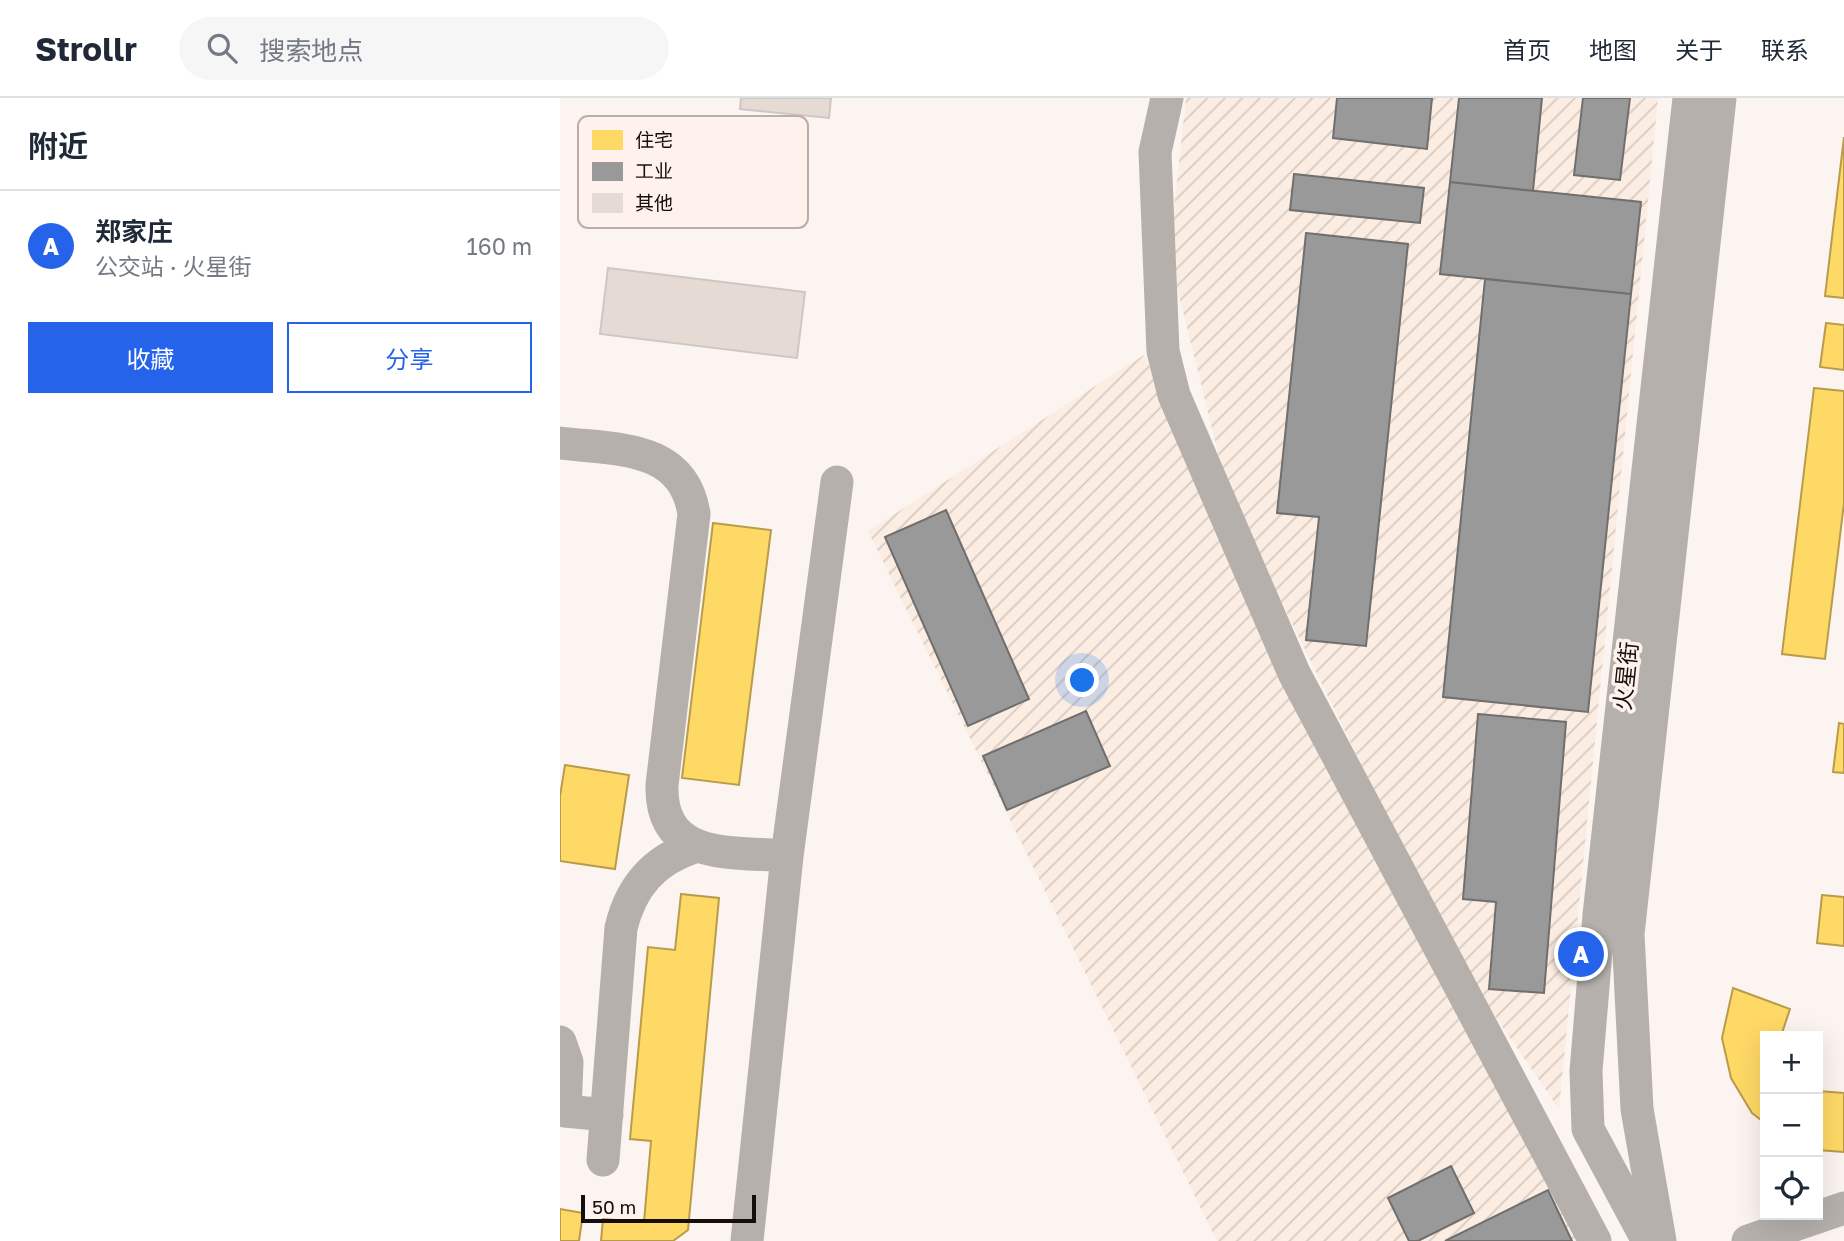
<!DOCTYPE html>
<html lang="zh">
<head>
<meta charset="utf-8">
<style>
  :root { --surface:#fff; --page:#f6f6f7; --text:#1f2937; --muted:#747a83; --line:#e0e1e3; --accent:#2563eb }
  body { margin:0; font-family:"Golos Text","Noto Sans SC",sans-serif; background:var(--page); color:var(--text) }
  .controls { position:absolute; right:21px; bottom:21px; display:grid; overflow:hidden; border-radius:0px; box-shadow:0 7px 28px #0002 }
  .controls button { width:63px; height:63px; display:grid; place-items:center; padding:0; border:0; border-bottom:2px solid var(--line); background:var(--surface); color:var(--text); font:35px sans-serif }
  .scale { position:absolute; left:21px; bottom:18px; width:175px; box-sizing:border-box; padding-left:7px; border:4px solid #150e0b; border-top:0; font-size:19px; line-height:24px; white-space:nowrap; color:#150e0b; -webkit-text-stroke:5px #fff2ed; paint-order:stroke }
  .you { position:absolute; left:523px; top:583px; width:24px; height:24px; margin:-18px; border:5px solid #fff; border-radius:50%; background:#1a73e8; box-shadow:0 0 0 10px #1a73e833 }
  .badge { display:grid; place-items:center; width:46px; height:46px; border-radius:50%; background:var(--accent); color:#fff; font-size:23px; font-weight:700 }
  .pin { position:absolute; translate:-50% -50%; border:4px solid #fff; box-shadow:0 2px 7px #0006 }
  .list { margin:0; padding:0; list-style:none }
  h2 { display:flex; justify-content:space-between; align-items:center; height:91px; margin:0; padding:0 28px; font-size:30px }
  h2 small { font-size:23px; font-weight:400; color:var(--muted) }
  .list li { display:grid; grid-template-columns:46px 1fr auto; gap:21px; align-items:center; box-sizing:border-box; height:112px; padding:0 28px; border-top:2px solid var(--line) }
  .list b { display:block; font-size:26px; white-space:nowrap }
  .list p { margin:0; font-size:23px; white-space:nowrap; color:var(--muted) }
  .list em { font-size:23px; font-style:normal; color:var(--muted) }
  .actions { display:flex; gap:14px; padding:21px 28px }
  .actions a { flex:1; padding:16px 0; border:2px solid var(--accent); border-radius:0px; text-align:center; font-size:24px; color:var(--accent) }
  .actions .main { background:var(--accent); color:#fff }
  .icon { flex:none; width:38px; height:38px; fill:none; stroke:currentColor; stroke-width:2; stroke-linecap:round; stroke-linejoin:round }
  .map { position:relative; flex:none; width:1284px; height:1143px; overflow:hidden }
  header { display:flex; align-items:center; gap:42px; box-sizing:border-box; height:98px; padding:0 35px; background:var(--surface); border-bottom:2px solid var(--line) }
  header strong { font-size:33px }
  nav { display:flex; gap:38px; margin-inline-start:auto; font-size:24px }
  .search { width:490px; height:63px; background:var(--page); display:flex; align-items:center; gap:18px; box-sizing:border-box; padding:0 24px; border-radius:38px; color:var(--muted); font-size:26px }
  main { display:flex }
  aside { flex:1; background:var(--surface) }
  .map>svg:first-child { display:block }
  .industrial { fill:url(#industrial-furrows) }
  .homes { fill:#ffd966; stroke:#b99c4b; stroke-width:2 }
  .industry { fill:#999; stroke:#716f6e; stroke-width:2 }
  .building { fill:#e6dad5; stroke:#cec7c4; stroke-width:2 }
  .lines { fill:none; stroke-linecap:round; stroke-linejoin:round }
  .minor { stroke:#b5b0ab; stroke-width:33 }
  .labels { text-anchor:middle; stroke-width:7; stroke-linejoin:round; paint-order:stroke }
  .street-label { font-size:23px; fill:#150e0b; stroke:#fff2ed }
  .key { fill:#fff2ed; stroke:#b9aea9; stroke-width:2 }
  .key-label { font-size:19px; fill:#150e0b }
</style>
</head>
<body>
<header>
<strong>Strollr</strong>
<div class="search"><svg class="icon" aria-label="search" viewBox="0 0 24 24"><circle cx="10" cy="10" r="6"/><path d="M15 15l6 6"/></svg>搜索地点</div>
<nav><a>首页</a><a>地图</a><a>关于</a><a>联系</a></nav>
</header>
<main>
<aside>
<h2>附近<small></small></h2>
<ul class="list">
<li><span class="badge">A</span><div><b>郑家庄</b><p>公交站 · 火星街</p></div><em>160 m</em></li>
</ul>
<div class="actions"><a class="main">收藏</a><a>分享</a></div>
</aside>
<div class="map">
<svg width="1284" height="1143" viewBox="0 0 1284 1143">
  <defs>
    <pattern id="industrial-furrows" width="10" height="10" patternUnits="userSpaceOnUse" patternTransform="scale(1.75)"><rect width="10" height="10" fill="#fcede3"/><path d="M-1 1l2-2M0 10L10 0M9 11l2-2" fill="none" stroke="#d7cac1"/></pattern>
  </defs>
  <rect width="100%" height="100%" fill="#fbf4f1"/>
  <path class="industrial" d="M626,0h472l-99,1011 -99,-144 -232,-472 -59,-238z
    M584,257l438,886h-365l-349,-710z"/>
  <path class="homes" d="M1284,39v161l-19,-2z
    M1266,225l18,2v45l-24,-3z
    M1254,290l30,3v112l-19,156 -43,-5z
    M153,425l58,7 -32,255 -57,-7z
    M1279,625l5,1v49l-11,-1z
    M5,667l64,10 -14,94 -55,-8v-65z
    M121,796l38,4 -31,332 -15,11h-72l2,-22 41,3 7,-81 -21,-2 18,-192 27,3z
    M1262,797l22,2v49l-27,-3z
    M1173,890l57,21 -9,27h-16v87l-13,-10 -21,-35 -9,-40z
    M1258,993l26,2v59l-26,-2z
    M0,1111l23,4 -4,28h-19z"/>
  <path class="industry" d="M777,0h95l-5,51 -94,-11z
    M899,0h83l-9,93 -83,-9z
    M1023,0h47l-10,82 -46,-5z
    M734,76l130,14 -4,35 -130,-13z
    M890,84l191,20 -10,92 -191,-20z
    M746,135l102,11 -42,402 -60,-6 13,-123 -42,-4z
    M925,181l146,15 -43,418 -145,-15z
    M386,412l83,189 -61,27 -83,-189z
    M526,613l24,55 -103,44 -24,-54z
    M918,616l88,8 -22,271 -55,-4 7,-87 -33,-3z
    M891,1068l23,47 -56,28h-9l-21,-43z
    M988,1092l24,51h-127z"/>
  <path class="building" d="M181,0h90l-2,20 -89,-9z
    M48,170l197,24 -8,66 -197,-24z"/>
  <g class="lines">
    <path class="minor" d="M607,0l-12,54 8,199 11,44 120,278 301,568
      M0,345c55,7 123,1 134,71l-32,271c-2,77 70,66 125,71
      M0,944l7,20 -2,49 42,4
      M43,1062l18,-232c10,-42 33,-68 73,-81
      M187,1143l40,-385 50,-374
      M1088,1143l-60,-112 -2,-58 13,-156 90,-817
      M1100,1143l-23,-132 -9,-175 92,-836
      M1188,1143l96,-33"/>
  </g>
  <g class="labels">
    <g class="street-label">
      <text transform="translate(1066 578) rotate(-84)" y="8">火星街</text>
    </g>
  </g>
  <rect x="18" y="18" width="230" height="112" rx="10" class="key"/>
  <rect x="32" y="32" width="31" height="20" fill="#ffd966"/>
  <rect x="32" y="64" width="31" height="19" fill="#999"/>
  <rect x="32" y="95" width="31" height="20" fill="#e6dad5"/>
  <g class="key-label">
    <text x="75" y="49">住宅</text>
    <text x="75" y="80">工业</text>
    <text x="75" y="112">其他</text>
  </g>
</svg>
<div class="controls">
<button>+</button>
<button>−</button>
<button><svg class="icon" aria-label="locate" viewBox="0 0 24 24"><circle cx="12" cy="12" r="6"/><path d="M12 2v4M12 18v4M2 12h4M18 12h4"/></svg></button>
</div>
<div class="scale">50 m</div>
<div class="you"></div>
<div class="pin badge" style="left:1021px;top:856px">A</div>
</div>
</main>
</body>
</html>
